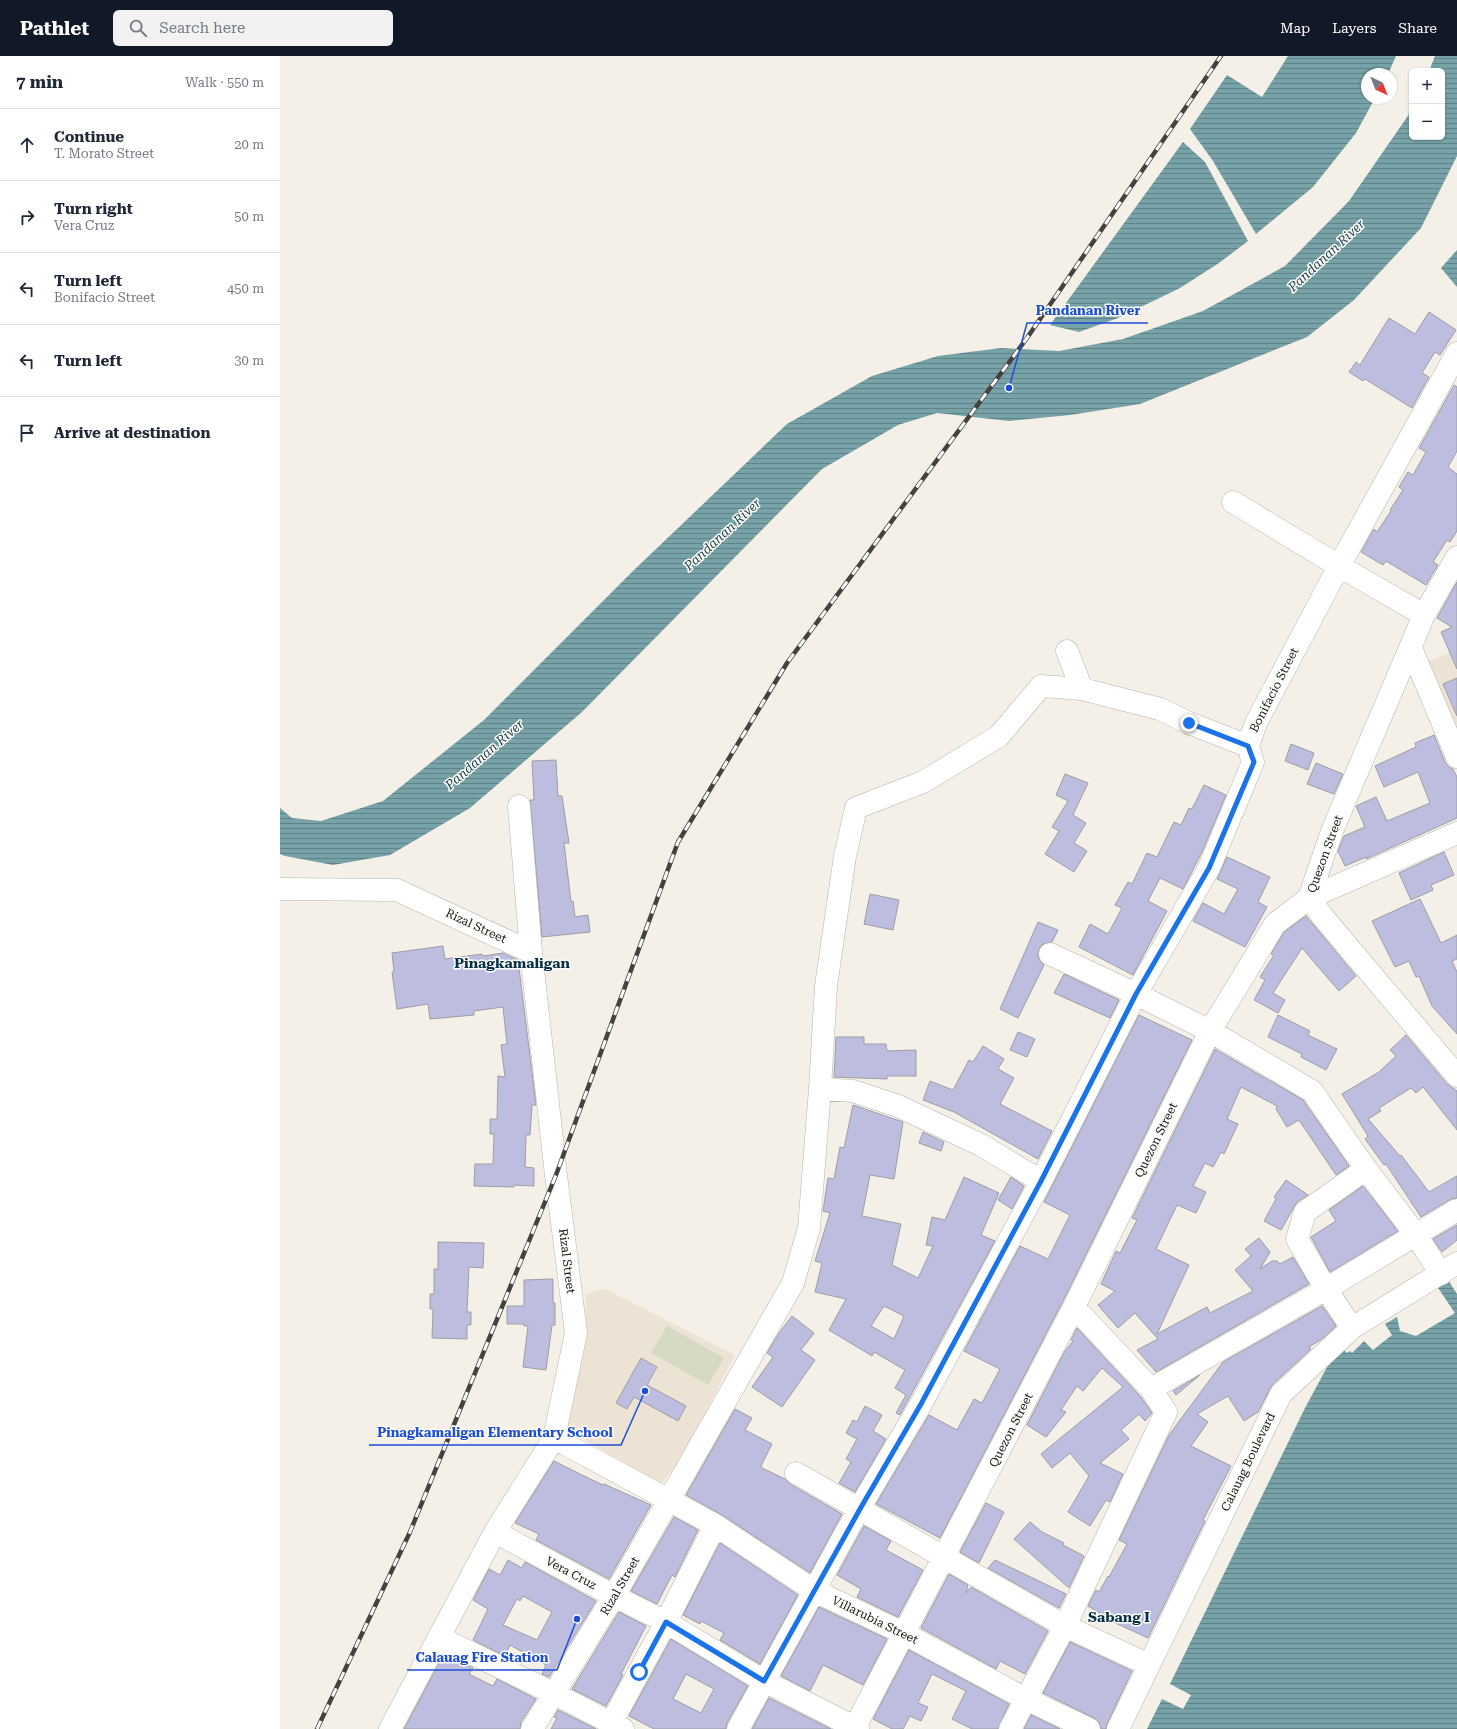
<!DOCTYPE html>
<html lang="en">
<head>
<meta charset="utf-8">
<style>
  :root { --surface:#fff; --page:#f2f2f3; --text:#1f2937; --muted:#747a83; --line:#e0e1e3; --accent:#111827 }
  body { margin:0; font-family:"Roboto Serif",serif; background:var(--page); color:var(--text) }
  .controls { position:absolute; right:12px; top:12px; display:grid; overflow:hidden; border-radius:6px; box-shadow:0 1px 3px #0004 }
  .controls button { width:36px; height:36px; display:grid; place-items:center; padding:0; border:0; border-bottom:1px solid var(--line); background:var(--surface); color:var(--text); font:20px sans-serif }
  .compass { position:absolute; left:1081px; top:12px; width:36px; height:36px; border-radius:50%; background:var(--surface); box-shadow:0 1px 3px #0004; rotate:137deg }
  .stop { position:absolute; width:12px; height:12px; margin:-9px; border:3px solid #1a73e8; border-radius:50%; background:#fff }
  .stop.end { background:#1a73e8; border-color:#fff; box-shadow:0 1px 4px #0008 }
  .list { margin:0; padding:0; list-style:none }
  h2 { display:flex; justify-content:space-between; align-items:center; height:52px; margin:0; padding:0 16px; font-size:17px }
  h2 small { font-size:13px; font-weight:400; color:var(--muted) }
  .list li { display:grid; grid-template-columns:26px 1fr auto; gap:12px; align-items:center; box-sizing:border-box; height:72px; padding:0 16px; border-top:1px solid var(--line) }
  .list b { display:block; font-size:15px; white-space:nowrap }
  .list p { margin:0; font-size:13px; white-space:nowrap; color:var(--muted) }
  .list em { font-size:13px; font-style:normal; color:var(--muted) }
  .icon { flex:none; width:22px; height:22px; fill:none; stroke:currentColor; stroke-width:2; stroke-linecap:round; stroke-linejoin:round }
  .map { position:relative; flex:none; width:1177px; height:1673px; overflow:hidden }
  header { display:flex; align-items:center; gap:24px; box-sizing:border-box; height:56px; padding:0 20px; background:var(--accent); color:#fff }
  header strong { font-size:19px }
  nav { display:flex; gap:22px; margin-inline-start:auto; font-size:14px }
  .search { width:280px; height:36px; background:var(--page); display:flex; align-items:center; gap:10px; box-sizing:border-box; padding:0 14px; border-radius:6px; color:var(--muted); font-size:15px }
  main { display:flex }
  aside { flex:1; background:var(--surface) }
  .map>svg:first-child { display:block }
  .built { fill:#ece3d5 }
  .green { fill:#d6d9c3 }
  .water { fill:url(#water-rules) }
  .building { fill:#bdbddf; stroke:#9d9da5; fill-rule:evenodd }
  .lines { fill:none; stroke-linecap:round; stroke-linejoin:round }
  .minor-casing { stroke:#b8b4ac; stroke-width:23 }
  .minor { stroke:#fff; stroke-width:22 }
  .rail-casing { stroke:#45423e; stroke-width:4.5 }
  .rail { stroke:#fffdfa; stroke-width:3; stroke-dasharray:9; stroke-linecap:butt }
  .route { stroke:#1a73e8; stroke-width:5 }
  .labels { text-anchor:middle; stroke-width:3; stroke-linejoin:round; paint-order:stroke }
  .street-label { font-size:12px; fill:#191714; stroke:#fffdfa }
  .water-label { font-size:13px; font-style:italic; fill:#133e43; stroke:#fffdfa }
  .quarter-label { font-size:14px; font-weight:bold; fill:#043146; stroke:#fffdfa }
  .leader { fill:none; stroke:#1d4ed8; stroke-width:1.5 }
  .callout-dot { fill:#1d4ed8; stroke:#fffdfa; stroke-width:1.5 }
  .callout-label { font-size:13px; text-anchor:middle; font-weight:bold; fill:#1d4ed8; stroke:#fffdfa; stroke-width:3; stroke-linejoin:round; paint-order:stroke }
</style>
</head>
<body>
<header>
<strong>Pathlet</strong>
<div class="search"><svg class="icon" aria-label="search" viewBox="0 0 24 24"><circle cx="10" cy="10" r="6"/><path d="M15 15l6 6"/></svg>Search here</div>
<nav><a>Map</a><a>Layers</a><a>Share</a></nav>
</header>
<main>
<aside>
<h2>7 min<small>Walk · 550 m</small></h2>
<ul class="list">
<li><svg class="icon" aria-label="ahead" viewBox="0 0 24 24"><path d="M12 20V5M6 11l6-6 6 6"/></svg><div><b>Continue</b><p>T. Morato Street</p></div><em>20 m</em></li>
<li><svg class="icon" aria-label="right" viewBox="0 0 24 24"><path d="M7 20v-9h11M14 6l5 5-5 5"/></svg><div><b>Turn right</b><p>Vera Cruz</p></div><em>50 m</em></li>
<li><svg class="icon" aria-label="left" viewBox="0 0 24 24"><path d="M17 20v-9H6M10 6l-5 5 5 5"/></svg><div><b>Turn left</b><p>Bonifacio Street</p></div><em>450 m</em></li>
<li><svg class="icon" aria-label="left" viewBox="0 0 24 24"><path d="M17 20v-9H6M10 6l-5 5 5 5"/></svg><div><b>Turn left</b></div><em>30 m</em></li>
<li><svg class="icon" aria-label="arrive" viewBox="0 0 24 24"><path d="M6 21V4h12l-3 4 3 4H6"/></svg><div><b>Arrive at destination</b></div></li>
</ul>
</aside>
<div class="map">
<svg width="1177" height="1673" viewBox="0 0 1177 1673">
  <defs>
    <pattern id="water-rules" width="6" height="5" patternUnits="userSpaceOnUse"><rect width="6" height="5" fill="#76a2a8"/><path d="M0 2.5h6" fill="none" stroke="#608388"/></pattern>
  </defs>
  <rect width="100%" height="100%" fill="#f4efe7"/>
  <path class="built" d="M1177,593v90l-31,-76z
    M325,1233l130,66 -51,98 -23,32 -97,-58 21,-79 1,-54z"/>
  <path class="green" d="M387,1270l57,32 -16,27 -57,-32z"/>
  <path class="water" d="M1008,0h108l-8,18h-21v24h8l-19,35 -43,54 -57,47 -43,-73 -23,-32 37,-54 35,22z
    M1155,0h22v100l-36,72 -67,72 -47,37 -167,67 -70,11 -61,6 -72,-8 -39,12 -76,44 -240,243 -112,96 -80,47 -57,10 -48,-9 -5,-2v-46l12,10 29,3 62,-20 101,-81 149,-149 154,-147 85,-48 66,-20 63,-8 58,3 64,-12 80,-28 82,-45 64,-65 63,-91v27h30v-66h-13z
    M903,86l22,20 43,79 -29,22 -39,25 -62,30 -39,14 -29,-7z
    M1177,194v37l-16,-19z
    M1168,1224l9,14v435h-310l15,-30 21,10 8,-14 -21,-11 135,-276 34,-63 8,8 3,-2 2,2 12,-12 9,9 19,-15 -7,-11 12,-7 3,14 16,5 39,-23 -21,-31z"/>
  <path class="building" d="M1149,256l27,18 -16,25 -5,-3 -13,21 7,4 -17,31 -47,-29 -2,2 -14,-9 7,-10 4,3 29,-47 26,16z
    M1174,329l3,2v64l-9,16 9,7v57l-7,11 -3,-2 -14,22 5,3 -12,20 -40,-24 -3,4 -22,-13 13,-23 3,3 14,-21 -1,-1 13,-20 -4,-3 9,-15 5,3 13,-23 -7,-4z
    M1177,526v87l-16,-37 11,-5 -15,-9z
    M1177,622v38l-14,-32z
    M1154,679l11,27 4,5 4,2 4,8v41l-91,41v-2l-21,9 -7,-15 6,-15 21,-9 -9,-21 20,-9 11,24 43,-18 -12,-31 -34,15 -9,-21 41,-19 -1,-4z
    M1011,688l23,9 -6,17 -23,-9z
    M276,704l2,36h4l7,47h-5l7,59 2,-1 2,16 13,-2 2,17 -48,5 -12,-137h4l-2,-39z
    M1036,707l27,11 -9,20 -27,-10z
    M785,718l23,9 -15,32 13,8 -12,20 13,8 -13,21 -29,-18 14,-23 -7,-4 16,-26 -12,-6z
    M924,729l22,10 -24,57 -19,37 -23,-11 -12,23 19,10 -34,64 -54,-28 11,-23 18,10 14,-26 -7,-3 13,-23 4,2 15,-31 10,4 17,-35 7,3 8,-17 3,1z
    M1164,796l10,23 -23,10 2,5 -22,10 -12,-27z
    M947,801l43,20 -12,25 9,5 -22,40 -52,-26 10,-18 21,11 14,-25 -21,-10z
    M590,838l29,6 -6,30 -29,-6z
    M1140,843l21,44 16,-8v24l-5,2 5,11v62l-25,-28 -13,-30 -3,1 -7,-16 -14,6 -23,-46z
    M1026,860l50,60 -17,15 -37,-43 -29,45 12,7 -7,13 -24,-13 11,-20 -5,-3 14,-22 -3,-1 13,-22z
    M758,866l20,8 -6,12 -9,2 -4,5 -1,6 2,6 4,4 -26,53 -18,-9z
    M163,890l2,13 37,-5 1,2 20,-3 15,7 18,145h-4l-2,30h-4l-1,32 9,1v18l-20,-1v2l-40,-1 1,-22h18l1,-30h-4v-15h7l1,-43 7,1 -4,-32 6,-1 -4,-37 -29,4v4l-44,4 -2,-15 -31,5 -5,-37h2l-2,-19z
    M784,918l55,26 -9,18 -56,-25z
    M859,959l53,25 -129,261 -123,237 -64,-34 53,-89 28,15 17,-31 8,4 18,-34 -36,-18 56,-105 28,13 22,-44 -26,-13z
    M998,959l32,16 -2,4 29,14 -11,21 -25,-13 1,-3 -34,-17z
    M738,976l17,7 -8,18 -17,-7z
    M1126,979l41,49 10,7v39l-34,-43 -7,6 -5,-5 -32,20 2,3 -13,8 32,37 1,-1 28,37 28,-16v22l-6,1 -30,18 -35,-53 -2,1 -19,-26 3,-3 -26,-42 37,-22 17,-16 -6,-6z
    M556,981h28v7h22l1,7 29,-1v26h-29v3l-53,-2z
    M703,990l21,13 -6,10 16,9 -14,26 52,27 -14,28 -84,-47 -31,-12 7,-19 23,9 16,-30 4,2z
    M935,993l88,51 46,66 -13,9 -37,-55 -12,7 -11,-18 1,-3 -36,-19 -14,32 11,5 -14,30 -3,-2 -8,15 -8,-4 -12,23 13,6 -10,21 -19,-8 -21,44 33,16 -32,69 50,-27 3,6 43,-22 -18,-21 16,-14 -6,-7 14,-11 11,14 -10,17 12,-8h5l3,3 13,-7 16,27 -153,88 -19,-22 21,-11 -23,-26 -17,15 -20,-23 17,-14 -14,-7 15,-33 4,2 17,-33 -5,-2z
    M573,1049l50,17 -9,57 -24,-4 -8,41 39,8 -9,41 26,13 15,-32 -7,-1 6,-28 13,3 19,-43 35,16 -18,42 14,6 -95,174 -4,-2 10,-18 -11,-7 10,-18 -31,-18 -2,4 -43,-26 17,-31 -31,-7 7,-29 -7,-2 15,-48 -7,-2 5,-33 6,1 6,-32 4,1zM604,1250l20,10 -10,23 -23,-13z
    M643,1076l21,10 -3,9 -22,-8z
    M731,1121l13,9 -12,23 -14,-9z
    M1006,1124l22,15 -11,7 -16,28 -17,-9 12,-22 -2,-2z
    M1083,1130l35,45 -68,41 -19,-35 25,-16 -7,-11z
    M1177,1169v15l-15,12 -9,-13z
    M158,1186l46,1 -1,25 -14,-1 -2,45h4v13h-4v14l-35,-1 1,-29h-3v-15h4v-25h4z
    M273,1223v24h2v22h-3l-6,45 -23,-3 5,-41h-4v-2h-17v-18h17v-26z
    M1042,1250l14,20 -14,13 -13,8 2,2 -39,36 -14,27 -14,9 -16,-25 -31,18 11,8 -17,24 40,20 -28,54 2,1 -57,117 -50,-23 2,-2 -12,-7 8,-16 3,2 9,-16 1,1 18,-33 -8,-4 50,-105 54,-73z
    M512,1260l22,17 -13,17 14,10 -33,47 -30,-20 21,-30 -6,-4 12,-20z
    M797,1272l64,69 11,16 -7,8 -6,-7 -18,16 8,9 -29,24 23,11 -13,28 -4,-2 -16,26 -22,-14 21,-36 -19,-23 -18,15 -11,-14 82,-67 -21,-19 -19,23 -6,-5 -16,24 5,2 -20,25 -19,-12 38,-74 8,-10 -2,-1z
    M361,1302l16,9 -10,18 39,21 -8,15 -44,-24 -7,12 -11,-6z
    M920,1319l-24,20 -3,-4z
    M585,1350l17,9 -9,16 13,8 -31,53 -16,-9 12,-21 -5,-3 11,-20 -11,-6 7,-13 4,2z
    M455,1353l17,9 -7,12 27,14 -11,22 1,2 23,11 5,5 52,30 -32,59 -88,-58 -36,-20z
    M274,1405l30,15 19,9 1,-1 47,21 -42,74 -73,-39 3,-6 -24,-11z
    M706,1447l18,9 -25,51 -19,-11z
    M394,1461l24,13 -23,47 -3,-2 -15,29 -26,-13z
    M750,1466l12,10 22,11 -1,2 21,11 -15,32 -55,-49z
    M584,1470l27,15 -5,9 37,20 -25,47 -41,-20 4,-8 -24,-14z
    M440,1487l78,52 -38,69 -40,-24 4,-7 -23,-12 -1,3 -17,-9z
    M228,1504l14,8 3,-6 71,39 -47,76 -7,-3 4,-9 -36,-20 -5,11 -32,-16 15,-31 -15,-9 16,-31 11,6zM243,1540l29,16 -15,28 -34,-15 14,-26 3,2z
    M715,1504l71,34 -7,14 -71,-40z
    M669,1518l19,11 -2,8 5,-6 77,44 -23,43 -25,-13 -4,8 -75,-41z
    M539,1551l68,32 -24,46 -40,-20 -13,26 -29,-15z
    M339,1556l27,14 -25,48 2,1 -17,31 -34,-17z
    M391,1583l77,47 -21,37 -1,6h-72l-25,-13zM406,1618l28,15 -13,24 -28,-14z
    M790,1586l62,29 -25,53 -1,5h-5l-2,-7 -5,-4 -51,-25z
    M629,1594l100,54 -11,25h-26l-20,-10 14,-28 -34,-17 -14,29 10,4 -7,14 -11,-5 -7,13h-11l-19,-10z
    M164,1598l29,14 -4,6 24,12 4,-7 39,20 -15,23 -1,7h-116z
    M489,1642l62,31h-79z
    M278,1654l38,19h-45l6,-11 -3,-1z
    M751,1659l29,14h-36z"/>
  <g class="lines">
    <defs>
      <path id="minor" d="M953,446l106,64 85,49
        M1131,592l46,109
        M787,595l15,38
        M1177,777l-148,65 14,19 134,159
        M0,833l117,1 134,62
        M770,898l86,40 74,37 102,60 54,78 50,66 25,39
        M540,1033l33,2 45,15 83,39 60,36
        M794,1251l77,82 175,-100 131,-79
        M1072,1272l-26,-39 -29,-50 8,-27 61,-43
        M274,1382l161,87 100,66 88,42 123,66 63,30
        M516,1417l269,153 84,39
        M215,1476l119,64 52,26 98,59 94,48
        M160,1582l115,56 68,35
        M110,1673l105,-197 59,-94 22,-105 -20,-158 -25,-223 -12,-146
        M252,1673l82,-133 179,-313 16,-55 11,-139 6,-103 19,-130 11,-48 67,-26 76,-46 42,-50 41,3 78,20 29,14 59,23
        M328,1673l58,-107 49,-97
        M458,1673l121,-220 62,-105 120,-223 95,-187 73,-126 44,-106 -5,-16 8,-23 83,-157 118,-213
        M574,1673l220,-422 136,-276 65,-107 34,-26 23,-67 92,-216 33,-58
        M730,1673l55,-103 101,-214 -15,-23
        M838,1673l163,-335 71,-66 105,-65"/>
    </defs>
    <use href="#minor" class="minor-casing"/>
    <use href="#minor" class="minor"/>
    <defs>
      <path id="rail" d="M37,1673l93,-197 146,-357 122,-333 109,-179 240,-325 194,-282"/>
    </defs>
    <use href="#rail" class="rail-casing"/>
    <use href="#rail" class="rail"/>
  </g>
  <g class="lines">
    <path class="route" d="M359,1616l27,-50 98,59 96,-172 61,-105 120,-223 95,-187 73,-126 45,-106 -6,-16 -59,-23"/>
  </g>
  <g class="labels">
    <g class="street-label">
      <text transform="translate(994 634) rotate(-63)" y="4">Bonifacio Street</text>
      <text transform="translate(1045 798) rotate(-70)" y="4">Quezon Street</text>
      <text transform="translate(196 870) rotate(25)" y="4">Rizal Street</text>
      <text transform="translate(876 1084) rotate(-64)" y="4">Quezon Street</text>
      <text transform="translate(287 1205) rotate(83)" y="4">Rizal Street</text>
      <text transform="translate(731 1374) rotate(-63)" y="4">Quezon Street</text>
      <text transform="translate(968 1406) rotate(-64)" y="4">Calauag Boulevard</text>
      <text transform="translate(291 1517) rotate(28)" y="4">Vera Cruz</text>
      <text transform="translate(340 1530) rotate(-60)" y="4">Rizal Street</text>
      <text transform="translate(595 1564) rotate(26)" y="4">Villarubia Street</text>
    </g>
    <g class="water-label">
      <text transform="translate(1046 199) rotate(-43)" y="5">Pandanan River</text>
      <text transform="translate(442 478) rotate(-43)" y="5">Pandanan River</text>
      <text transform="translate(204 698) rotate(-41)" y="5">Pandanan River</text>
    </g>
    <g class="quarter-label">
      <text x="232" y="912">Pinagkamaligan</text>
      <text x="839" y="1566">Sabang I</text>
    </g>
  </g>
  <path class="leader" d="M729 332L747 267H868M365 1335L341 1389H89M297 1563L277 1614H127"/>
  <g class="callout-dot">
    <circle cx="729" cy="332" r="4"/>
    <circle cx="365" cy="1335" r="4"/>
    <circle cx="297" cy="1563" r="4"/>
  </g>
  <g class="callout-label">
    <text x="808" y="259">Pandanan River</text>
    <text x="215" y="1381">Pinagkamaligan Elementary School</text>
    <text x="202" y="1606">Calauag Fire Station</text>
  </g>
</svg>
<div class="controls">
<button>+</button>
<button>−</button>
</div>
<svg class="compass" viewBox="-18 -18 36 36"><path d="M0-13l5 13h-10z" fill="#e53935"/><path d="M0 13l5-13h-10z" fill="#747a83"/></svg>
<div class="stop" style="left:359px;top:1616px"></div>
<div class="stop end" style="left:909px;top:667px"></div>
</div>
</main>
</body>
</html>
